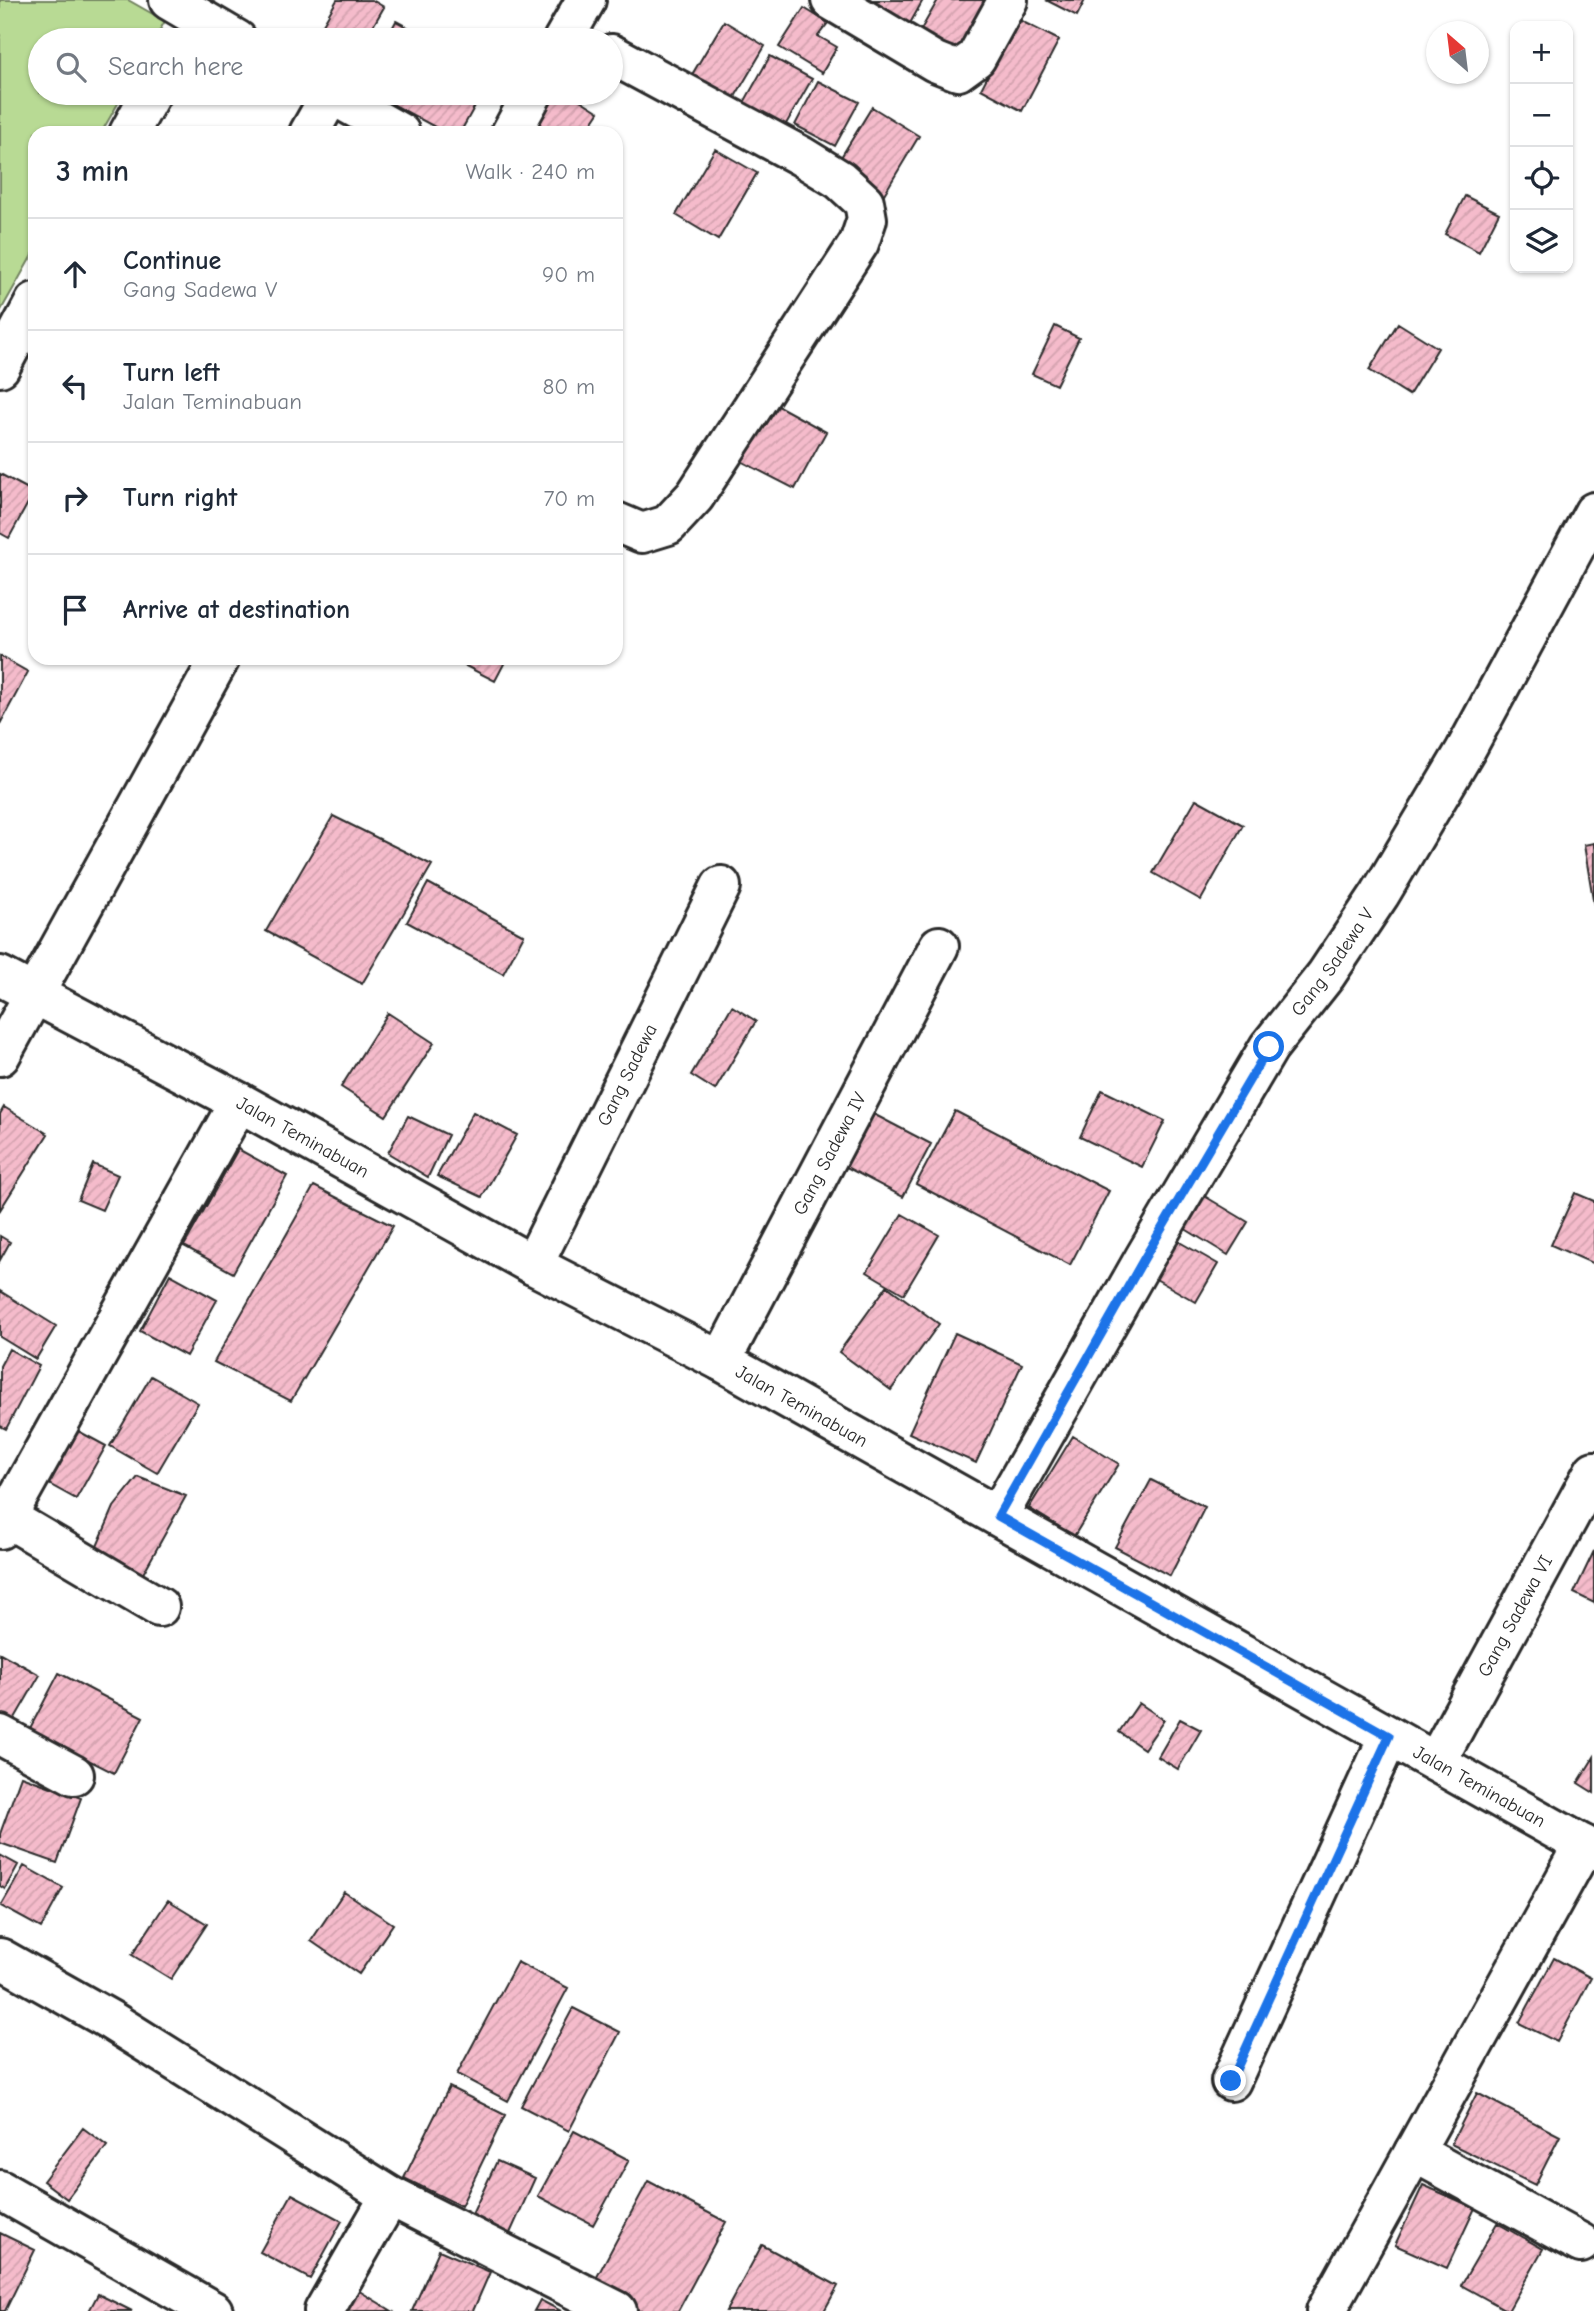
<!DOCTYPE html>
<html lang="en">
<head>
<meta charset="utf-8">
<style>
  :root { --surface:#fff; --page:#f2f2f3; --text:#1f2937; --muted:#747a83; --line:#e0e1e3 }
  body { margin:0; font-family:"Comic Neue",sans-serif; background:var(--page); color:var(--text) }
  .controls { position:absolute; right:21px; top:21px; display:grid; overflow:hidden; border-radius:14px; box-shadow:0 2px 5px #0004 }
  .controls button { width:63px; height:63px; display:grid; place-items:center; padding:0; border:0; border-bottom:2px solid var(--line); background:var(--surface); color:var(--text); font:35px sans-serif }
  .compass { position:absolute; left:1426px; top:21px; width:63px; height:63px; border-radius:50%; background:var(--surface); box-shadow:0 2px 5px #0004; rotate:332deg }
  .stop { position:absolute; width:21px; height:21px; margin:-16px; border:5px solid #1a73e8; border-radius:50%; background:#fff }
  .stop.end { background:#1a73e8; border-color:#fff; box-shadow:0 2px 7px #0008 }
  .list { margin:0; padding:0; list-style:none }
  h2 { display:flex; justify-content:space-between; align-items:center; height:91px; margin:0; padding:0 28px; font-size:30px }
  h2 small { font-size:23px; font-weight:400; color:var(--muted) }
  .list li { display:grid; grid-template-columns:46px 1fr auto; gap:21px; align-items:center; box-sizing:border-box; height:112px; padding:0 28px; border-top:2px solid var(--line) }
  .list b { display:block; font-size:26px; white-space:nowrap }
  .list p { margin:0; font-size:23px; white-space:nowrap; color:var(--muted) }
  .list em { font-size:23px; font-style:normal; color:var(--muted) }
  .icon { flex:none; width:38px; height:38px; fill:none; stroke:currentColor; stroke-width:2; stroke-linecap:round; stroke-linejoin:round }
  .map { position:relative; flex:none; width:1594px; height:2311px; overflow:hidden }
  .search { position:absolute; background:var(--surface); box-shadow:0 2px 5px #0004; left:28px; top:28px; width:595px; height:77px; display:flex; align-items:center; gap:18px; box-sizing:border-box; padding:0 24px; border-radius:38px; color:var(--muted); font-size:26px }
  .panel { position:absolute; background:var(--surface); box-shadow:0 2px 5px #0004; left:28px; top:126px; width:595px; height:539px; border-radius:21px }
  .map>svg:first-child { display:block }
  .grass { fill:#b8da94; stroke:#728260; stroke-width:2 }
  .building { fill:url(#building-hatch); stroke:#2b2b2b; stroke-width:2 }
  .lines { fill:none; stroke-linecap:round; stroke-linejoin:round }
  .street-casing { stroke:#2b2b2b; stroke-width:44 }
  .street { stroke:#fff; stroke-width:38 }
  .route { stroke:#1a73e8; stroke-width:9 }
  .labels { text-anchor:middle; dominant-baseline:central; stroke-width:5; stroke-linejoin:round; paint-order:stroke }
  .street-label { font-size:19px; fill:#2b2b2b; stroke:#fff }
</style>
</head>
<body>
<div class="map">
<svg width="1594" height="2311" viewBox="0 0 1594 2311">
  <defs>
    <pattern id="building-hatch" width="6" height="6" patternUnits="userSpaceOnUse" patternTransform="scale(1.75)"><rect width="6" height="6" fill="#f5bbcb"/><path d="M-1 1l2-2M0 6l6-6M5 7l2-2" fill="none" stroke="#d2a1ae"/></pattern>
  </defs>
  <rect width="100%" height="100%" fill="#fff"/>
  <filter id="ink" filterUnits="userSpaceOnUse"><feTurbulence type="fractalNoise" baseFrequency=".0143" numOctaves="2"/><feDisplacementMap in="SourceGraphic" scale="14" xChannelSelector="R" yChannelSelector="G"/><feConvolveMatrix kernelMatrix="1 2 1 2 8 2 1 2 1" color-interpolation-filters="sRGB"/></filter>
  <g filter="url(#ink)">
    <!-- grass -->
    <path class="grass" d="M0,0h128l37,21 -11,19h-114v53h84l-23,40h-66v117l-35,62z"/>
    <!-- building -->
    <path class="building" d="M337,0h35l12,7 -19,33h-12l-30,-16z
      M866,0h57l-15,27z
      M938,0h53l-31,55 -41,-22z
      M1046,0h39l-8,16z
      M804,8l24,15 -10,13 19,11 -15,26 -43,-26z
      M1017,19l42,21 -37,71 -41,-22z
      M396,21l35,19h-45z
      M724,21l41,25 -39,66 -42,-24z
      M770,56l42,23 -30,52 -41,-23z
      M818,81l41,21 -24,44 -40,-21z
      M372,93h110l-22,40h-14z
      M537,93h32l30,19 -14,21h-55z
      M872,107l47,29 -36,60 -48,-29z
      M715,149l42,24 -39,67 -42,-25z
      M1465,196l34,17 -20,39 -34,-18z
      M1398,323l40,25 -29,47 -40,-25z
      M1055,326l24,12 -23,47 -24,-11z
      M771,402l55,30 -31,57 -56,-29z
      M0,474l34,18 -25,46 -9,-5z
      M0,656l28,16 -28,52z
      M450,658h57l-12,23z
      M1196,799l47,26 -42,75 -48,-27z
      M333,816l99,49 -70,119 -96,-53z
      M1594,843v62l-10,-60z
      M428,883l96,52 -21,39 -96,-52z
      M732,1006l24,15 -41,69 -24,-15z
      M388,1013l46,30 -48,73 -45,-29z
      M1102,1090l63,31 -23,46 -62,-30z
      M4,1107l44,27 -48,76v-96z
      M860,1107l71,37 -28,53 -70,-37z
      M955,1111l154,80 -39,74 -154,-81z
      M473,1112l44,23 -35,62 -45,-21z
      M408,1116l40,19 -20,42 -40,-24z
      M238,1149l49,27 -54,97 -49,-27z
      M93,1164l25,11 -16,35 -24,-10z
      M314,1186l79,40 -102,175 -77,-39z
      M1196,1191l52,31 -20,33 -51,-31z
      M1575,1193l19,8v63l-43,-19z
      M902,1214l37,21 -35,59 -37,-22z
      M0,1236l10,6 -10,18z
      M1169,1236l49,28 -22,38 -49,-28z
      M170,1274l47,26 -31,56 -46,-25z
      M887,1286l52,38 -48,66 -52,-38z
      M0,1291l56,35 -20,33 -36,-22z
      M955,1333l67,31 -46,99 -67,-30z
      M9,1349l30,17 -33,63 -6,-3v-60z
      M151,1376l47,27 -41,70 -47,-27z
      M69,1426l37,20 -30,53 -36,-20z
      M1073,1436l46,28 -45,72 -45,-28z
      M138,1477l48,19 -47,85 -47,-23 22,-51z
      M1151,1480l54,27 -35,69 -55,-29z
      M1594,1551v52l-20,-10z
      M0,1653l40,22 -29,50 -11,-6z
      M59,1673l84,44 -29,56 -85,-43z
      M1139,1703l25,17 -20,29 -25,-17z
      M1180,1719l21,11 -23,39 -20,-12z
      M1594,1757v36l-16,-10z
      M21,1776l60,22 -24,65 -57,-20v-9z
      M0,1855l18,10 -13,24 -5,-3z
      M24,1866l39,22 -22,40 -40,-22z
      M344,1892l49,32 -34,50 -48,-33z
      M168,1900l39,24 -36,55 -39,-24z
      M1554,1958l37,20 -34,64 -38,-19z
      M517,1962l51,26 -60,113 -51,-27z
      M573,2008l47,24 -51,99 -48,-25z
      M449,2087l56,28 -44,91 -57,-28z
      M1477,2093l83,43 -25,49 -84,-41z
      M83,2128l24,18 -40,53 -24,-18z
      M574,2131l55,29 -36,65 -55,-29z
      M497,2161l38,17 -28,62 -39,-17z
      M648,2181l78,41 -48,89h-43l-44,-23z
      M1423,2185l52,23 -28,60 -52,-23z
      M292,2194l50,27 -32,58 -50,-27z
      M1497,2223l46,26 -35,62 -47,-26z
      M0,2233l35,17 -30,61h-5z
      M762,2245l76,41 -14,25h-98z
      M439,2250l51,22 -17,39h-61z
      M356,2289l36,22h-49z
      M98,2294l34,17h-43z
      M540,2300l21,11h-27z"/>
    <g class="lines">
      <!-- street casing -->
      <g class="street-casing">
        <g id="street">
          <path d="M169,0l68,40"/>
          <path d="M831,0l104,62 23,9 18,-13 32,-58"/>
          <path d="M563,40l23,-40"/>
          <path d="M611,54l190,102 39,24 24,22 3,17 -8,24 -164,253 -27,29 -26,8 -26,-11"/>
          <path d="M329,93l71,40"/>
          <path d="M129,133l22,-40"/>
          <path d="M309,133l22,-39"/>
          <path d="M511,133l22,-40"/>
          <path d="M0,367l35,-65"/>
          <path id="s1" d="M0,976l239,126 294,163 188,96 873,490"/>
          <path d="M0,1056l220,-398"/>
          <path id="s2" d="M533,1265l188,-379"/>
          <path id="s3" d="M721,1361l218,-415"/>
          <path id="s4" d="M998,1516l147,-259 124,-210 57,-72 54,-81 85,-143 129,-239"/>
          <path d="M6,1517l153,90"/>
          <path d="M0,1529l239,-427"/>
          <path d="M0,1735l74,40"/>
          <path id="s5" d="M1436,1762l158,-291"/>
          <path d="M0,1958l110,62 280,176 227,115"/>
          <path d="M1231,2081l158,-345"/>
          <path d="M1414,2152l167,91"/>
          <path d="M0,2190l213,121"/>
          <path d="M324,2311l66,-115"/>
          <path d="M1326,2311l258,-466"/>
        </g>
      </g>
      <!-- street -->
      <use href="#street" class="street"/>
    </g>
  </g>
  <g class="lines" filter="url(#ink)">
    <!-- route -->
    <path class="route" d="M1231,2081l158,-345 -391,-220 147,-259 124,-210"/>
  </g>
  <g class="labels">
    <!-- street labels -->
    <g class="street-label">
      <text stroke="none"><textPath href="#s4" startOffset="648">Gang Sadewa V</textPath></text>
      <text stroke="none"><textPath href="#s2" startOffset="212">Gang Sadewa</textPath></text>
      <text stroke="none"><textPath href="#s1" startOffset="343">Jalan Teminabuan</textPath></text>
      <text stroke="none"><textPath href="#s3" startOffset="234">Gang Sadewa IV</textPath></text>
      <text stroke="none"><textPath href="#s1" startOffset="910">Jalan Teminabuan</textPath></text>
      <text stroke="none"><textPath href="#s5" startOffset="166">Gang Sadewa VI</textPath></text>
      <text stroke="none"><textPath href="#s1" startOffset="1687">Jalan Teminabuan</textPath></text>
    </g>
  </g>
</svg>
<div class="controls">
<button>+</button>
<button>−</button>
<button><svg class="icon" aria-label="locate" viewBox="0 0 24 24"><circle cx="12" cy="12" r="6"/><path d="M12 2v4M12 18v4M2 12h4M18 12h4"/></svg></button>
<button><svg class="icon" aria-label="layers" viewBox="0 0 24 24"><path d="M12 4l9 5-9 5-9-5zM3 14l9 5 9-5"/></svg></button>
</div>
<svg class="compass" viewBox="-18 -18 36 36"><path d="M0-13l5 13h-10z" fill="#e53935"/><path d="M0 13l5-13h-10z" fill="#747a83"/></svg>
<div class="stop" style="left:1269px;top:1047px"></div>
<div class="stop end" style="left:1231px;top:2081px"></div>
<div class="search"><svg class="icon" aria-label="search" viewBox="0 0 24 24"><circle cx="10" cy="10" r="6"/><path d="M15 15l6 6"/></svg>Search here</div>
<section class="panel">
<h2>3 min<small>Walk · 240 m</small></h2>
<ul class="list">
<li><svg class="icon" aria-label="ahead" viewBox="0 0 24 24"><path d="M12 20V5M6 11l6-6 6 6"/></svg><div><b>Continue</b><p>Gang Sadewa V</p></div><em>90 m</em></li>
<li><svg class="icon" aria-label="left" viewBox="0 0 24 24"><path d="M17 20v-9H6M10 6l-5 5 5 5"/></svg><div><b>Turn left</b><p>Jalan Teminabuan</p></div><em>80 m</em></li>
<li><svg class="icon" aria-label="right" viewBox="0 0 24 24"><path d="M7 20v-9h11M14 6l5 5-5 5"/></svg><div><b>Turn right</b></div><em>70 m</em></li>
<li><svg class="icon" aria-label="arrive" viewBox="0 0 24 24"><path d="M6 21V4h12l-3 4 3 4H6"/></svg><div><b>Arrive at destination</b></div></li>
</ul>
</section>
</div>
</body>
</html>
